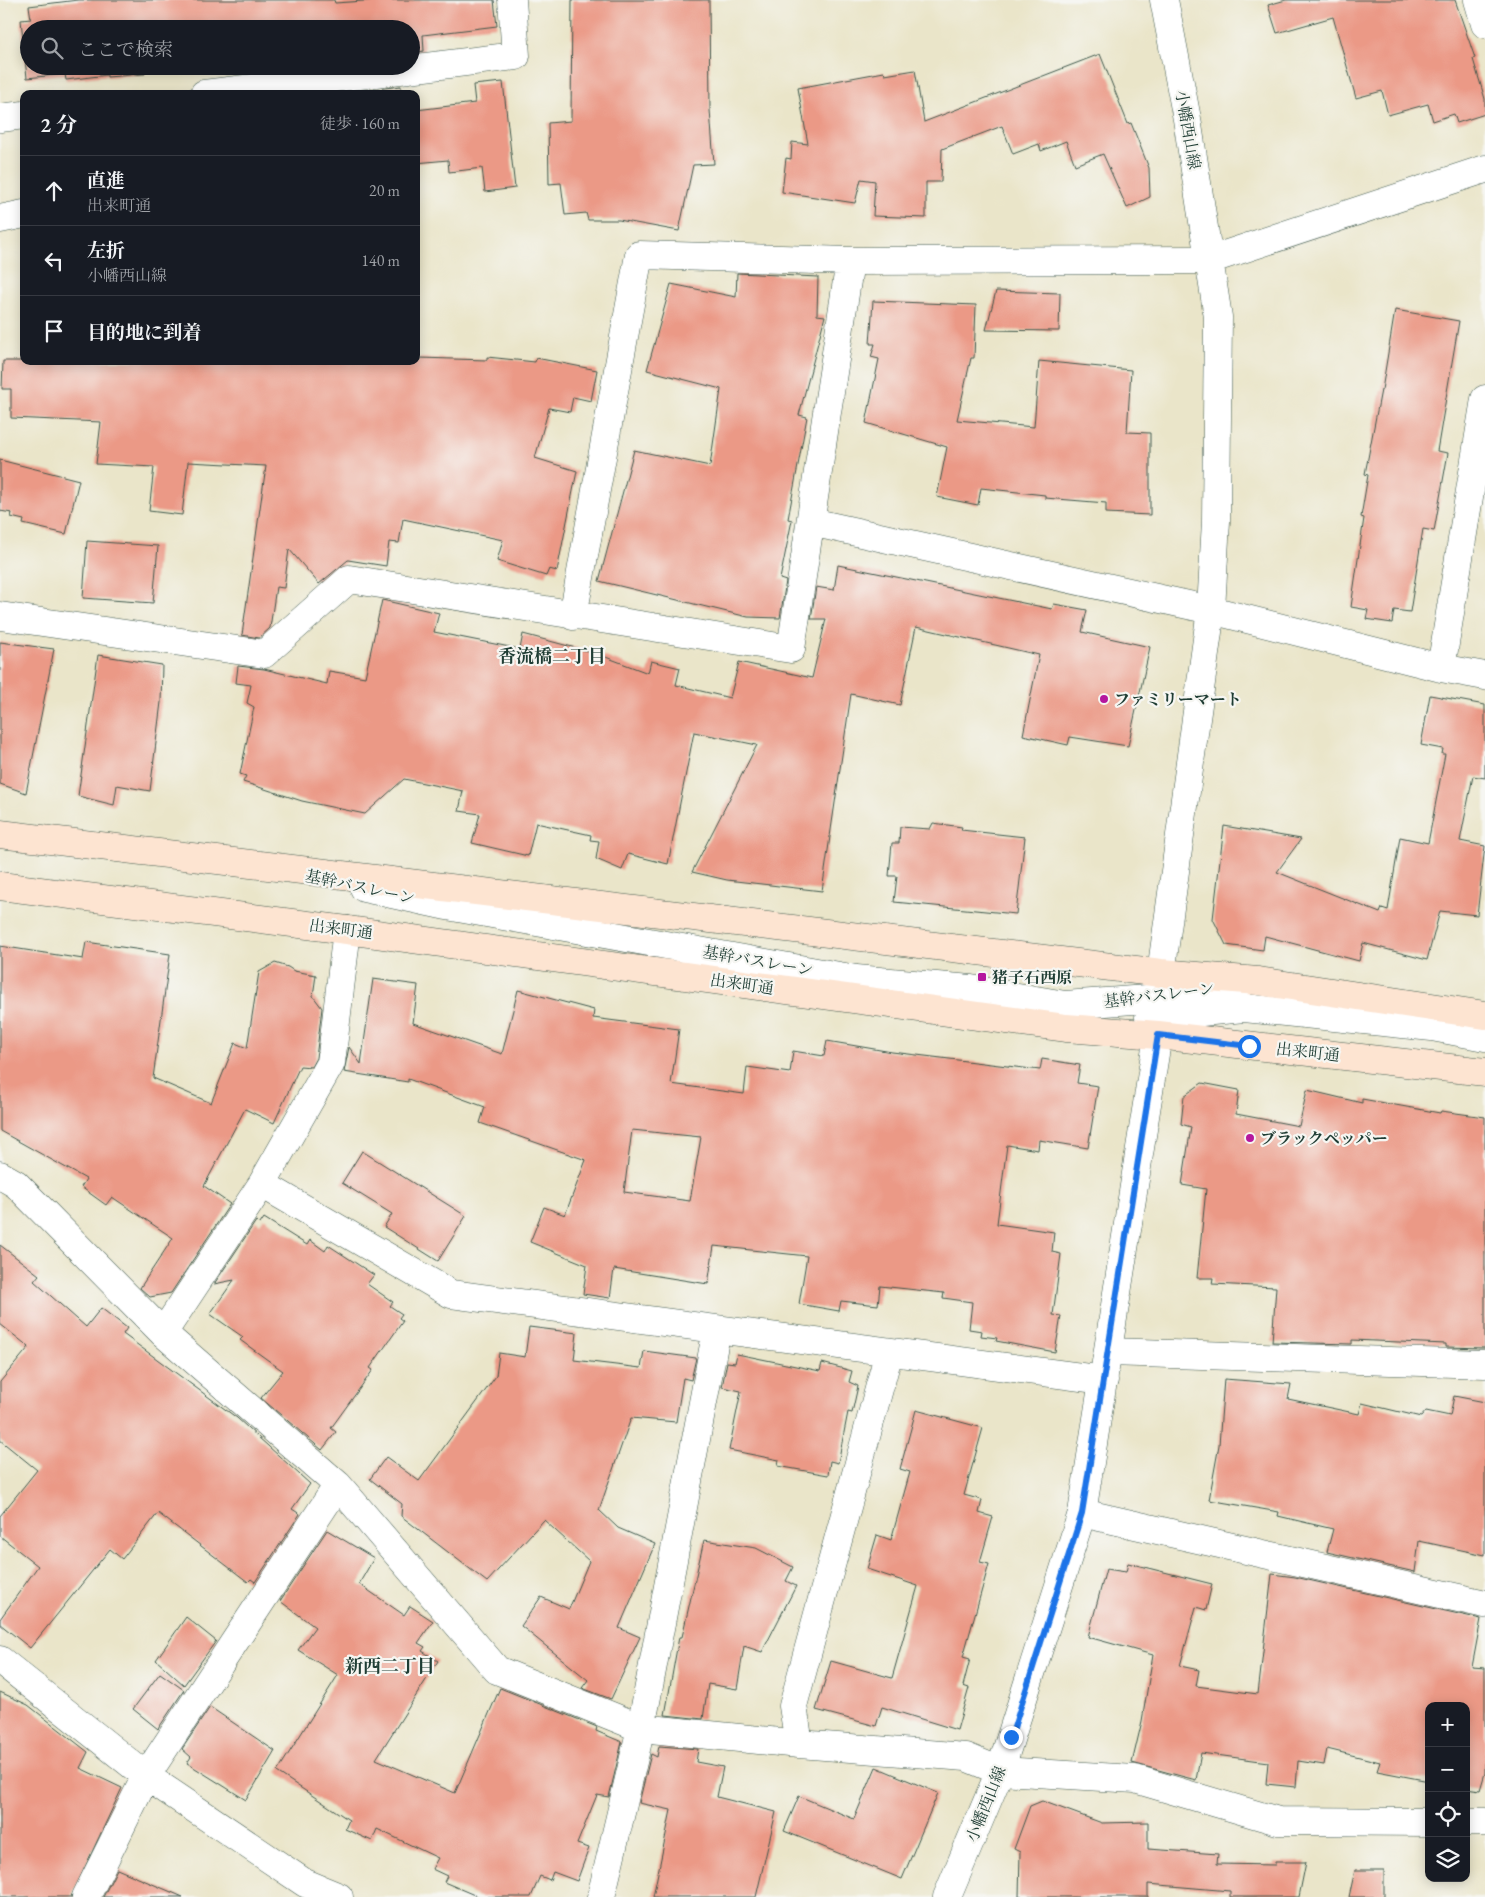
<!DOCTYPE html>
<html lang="ja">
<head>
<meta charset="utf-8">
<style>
  :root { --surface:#171b24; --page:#242831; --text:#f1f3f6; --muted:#9ea1a6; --line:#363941 }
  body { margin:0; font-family:"EB Garamond","Noto Serif JP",serif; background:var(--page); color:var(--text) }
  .controls { position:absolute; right:15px; bottom:15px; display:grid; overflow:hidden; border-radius:10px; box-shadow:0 2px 12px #0003 }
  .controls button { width:45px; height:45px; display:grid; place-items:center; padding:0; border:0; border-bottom:1px solid var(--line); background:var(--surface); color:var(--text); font:25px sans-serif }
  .stop { position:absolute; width:15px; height:15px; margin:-11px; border:4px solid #1a73e8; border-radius:50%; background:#fff }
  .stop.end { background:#1a73e8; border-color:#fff; box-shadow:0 1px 5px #0008 }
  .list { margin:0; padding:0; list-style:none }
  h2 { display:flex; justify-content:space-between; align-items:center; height:65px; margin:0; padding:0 20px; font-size:21px }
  h2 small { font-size:16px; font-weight:400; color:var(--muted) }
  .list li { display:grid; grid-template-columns:32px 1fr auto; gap:15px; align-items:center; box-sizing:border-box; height:70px; padding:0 20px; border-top:1px solid var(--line) }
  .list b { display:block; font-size:19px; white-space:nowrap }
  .list p { margin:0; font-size:16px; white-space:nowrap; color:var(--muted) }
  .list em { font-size:16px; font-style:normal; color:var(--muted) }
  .icon { flex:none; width:28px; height:28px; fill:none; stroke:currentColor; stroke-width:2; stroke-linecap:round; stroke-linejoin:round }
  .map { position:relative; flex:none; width:1485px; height:1897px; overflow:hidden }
  .search { position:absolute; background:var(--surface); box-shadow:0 2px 12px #0003; left:20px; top:20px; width:400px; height:55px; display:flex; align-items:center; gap:12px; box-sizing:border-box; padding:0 18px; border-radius:28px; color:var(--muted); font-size:19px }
  .panel { position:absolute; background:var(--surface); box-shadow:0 2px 12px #0003; left:20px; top:90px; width:400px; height:275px; border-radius:10px }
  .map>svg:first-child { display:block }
  .building { fill:#eb9986; fill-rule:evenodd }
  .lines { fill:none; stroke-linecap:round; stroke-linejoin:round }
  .minor-casing { stroke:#3d564a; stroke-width:29 }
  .tertiary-casing { stroke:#3d564a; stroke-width:29 }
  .secondary-casing { stroke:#3d564a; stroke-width:29 }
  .minor { stroke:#fff; stroke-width:28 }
  .tertiary { stroke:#fff; stroke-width:28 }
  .secondary { stroke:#fde4d1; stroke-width:28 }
  .route { stroke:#1a73e8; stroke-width:6 }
  .poi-dot { fill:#b5179e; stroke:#f6f6f2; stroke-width:2 }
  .labels { text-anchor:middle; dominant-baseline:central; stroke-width:4.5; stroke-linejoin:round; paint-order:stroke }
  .street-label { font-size:16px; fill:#1f3d34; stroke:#f6f6f2 }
  .poi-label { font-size:16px; font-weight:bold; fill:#1f3d34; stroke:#f6f6f2; text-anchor:start }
  .neighbourhood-label { font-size:18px; font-weight:bold; fill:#1f3d34; stroke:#f6f6f2 }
</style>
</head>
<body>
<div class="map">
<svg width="1485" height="1897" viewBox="0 0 1485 1897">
  <rect width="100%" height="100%" fill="#f6f6f2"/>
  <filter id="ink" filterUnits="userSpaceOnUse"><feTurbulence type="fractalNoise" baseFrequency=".02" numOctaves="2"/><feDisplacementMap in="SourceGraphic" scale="10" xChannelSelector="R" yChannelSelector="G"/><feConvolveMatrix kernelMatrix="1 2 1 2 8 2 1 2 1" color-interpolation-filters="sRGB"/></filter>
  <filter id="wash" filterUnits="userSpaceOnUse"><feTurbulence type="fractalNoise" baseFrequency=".0096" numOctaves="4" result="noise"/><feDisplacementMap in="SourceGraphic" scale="20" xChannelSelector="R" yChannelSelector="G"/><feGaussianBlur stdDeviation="1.12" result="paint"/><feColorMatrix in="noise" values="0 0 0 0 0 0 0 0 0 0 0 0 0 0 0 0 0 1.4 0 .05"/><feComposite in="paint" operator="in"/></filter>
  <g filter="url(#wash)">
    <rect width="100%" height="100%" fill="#eae5c9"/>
    <g id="blocks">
      <!-- building -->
      <path class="building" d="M78,0h256l1,3 44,-3h115l3,26 -74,9 1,16 -13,2v-24h-382v37h161l-45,5v3l-38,3v-2l-41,5 -1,-6 -38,4 -6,-58 10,-1 -2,-13z
        M572,0h137l1,110 4,54 -21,1 -14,66 -60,-11h-31l-2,-7 -21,2 -4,-32 -12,1 -1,-61 23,-2z
        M1286,0h169l20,58 -2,1 12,40v15l-28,9 -3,-9 -21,7 -5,-17 -40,11 -6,-24 -26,7 -23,-81 -56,16 -9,-28z
        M1100,54l28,70 3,-1 18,45 1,29 -23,11 -24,-54 -28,11 -9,-24 -25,10 -2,-7 -26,10 -11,-28 -60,23 -1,33h-15v36l-53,-2 2,-35 -14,-2 -6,24 -73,-11 4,-34 5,1 1,-17 16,2 -10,-56 86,-16 1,3 30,-5 9,52z
        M503,82l12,106 -30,4 -3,-24 -33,4 -1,-12 -32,3v-53l59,-7 -2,-18z
        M401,86v8h-32v-4z
        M737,273l81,4 -1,38 8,1 -26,99 8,2 -19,102 4,1 -12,59 6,2 -6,37 -32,-1 -149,-36 35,-131 76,16 11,-77 -74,-19 24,-86 65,13z
        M996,291l64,2 -1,38 -73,-1z
        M873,301l103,4 -2,53h-3l-14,62 77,7 5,-66 92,9 -4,62 23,1v82l-44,-2v-10l-61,-5v-3l-64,-7 -3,17 -41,-8 10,-50 -81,-24 13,-64 -8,-2 4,-13h-5z
        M1395,310l64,11 -22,130 11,2 -14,78 -11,-2 -13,83 -16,-2 -2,13 -26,-4 2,-9 -17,-3 13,-89 -3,-1 7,-42 -3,-1 16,-84h1z
        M487,357l48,5 1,-4 61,12 -6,31 -18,-4 -3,15 -21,-4 -14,50 42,13 -20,100 -8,-2 -3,7 -49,-15 6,-21 -100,-21 -4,24 -10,-1 -3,24 -38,-6 -29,24 -30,-35 -5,39 -8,-1 -6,41 -11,10 -17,-3 24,-169 -78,-4 -6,53 -33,-4 5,-44 -58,-3 5,-42 -90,-4v-29h-9l1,-28h416v-3l68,2z
        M0,460l79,20 -13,54 -43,-10 1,-4 -13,-3 1,-4 -12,-2z
        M87,541l71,5 -5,57 -70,-5z
        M838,565l214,44 2,-5 33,6 -5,22 68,15 -22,99 -58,-9 -2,8 -45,-10 16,-80 -123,-28 -16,78 -49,-11 -29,197 -95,-11 -35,-8 65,-127 -63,-13 -26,132 -40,-10 -6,16 -26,-11 3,-18 -9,-1 1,-5 -55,-12 -8,33 -56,-13 8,-29 -21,-3 4,-20 -59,-12 -39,35 -63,-13 -59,-19 3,-6 -6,-2 14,-67 -7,-4 4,-18 -15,-2 2,-17 26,3 63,15 2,-13 36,6 17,-77 57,13 -5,19 86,17 3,-15 72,19 53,20 3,-12 29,7 -4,17 54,13 9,-36 73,16 14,-59h-15l5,-32 18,3z
        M0,642l54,7 -28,144 -26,-9z
        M98,655l64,10 -1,37 -11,89 -33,-6 -3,20 -36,-9z
        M1430,695l55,10v73l-12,-2 -13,65 25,5 -8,69 -37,-4 -13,49 -64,-17 -4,18 -94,-25 -2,14 -37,-5 -13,-26 11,-93 77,13 -24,33 103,41 2,-5 6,2 12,-73 28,6 17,-89h-3l1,-5 -22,-4z
        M933,823l29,4 -1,3 64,7 -9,77 -122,-12 3,-26h-8l3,-33h7l1,-16 30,2z
        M86,942l84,12 -17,124 58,25 24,-60 12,5 12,-76 16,-9 13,4 6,4 22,4 -3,21 9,12 -6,50 -5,9 -11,-1 -26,57 -29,-14 -41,77 26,18 -59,89 -21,4 -10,-9 33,-50 -61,-41 -6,8 -25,-18 5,-8 -86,-48v-185l83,13z
        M373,979l45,6 -5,38 89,31 16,-64 76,20 -1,8 86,11 -8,55 73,10 3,-27 43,6 3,-22 31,5 3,-15 65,11 148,18 2,-11 38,6 -3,18 21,3 -10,62 -49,-8 -1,10 -31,-5 -10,79 57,8 -2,20 9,2 -8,61 8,1 -6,36 -59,-11 1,-3 -16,-2 1,-5 -13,-2 3,-27 -29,-4 1,-5 -64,-7 -2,19 -37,-4 -2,10 -40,-7 8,-48 -93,-10 -6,38 -94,-15 -4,29 -27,-4 4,-29 -57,-23 14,-35 21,8 21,-55 -106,-37 5,-16 -77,-28v3l-64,-10 5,-25 12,17zM632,1130l69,7 -11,64 -66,-9z
        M1202,1083l37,7 -3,24 63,12 8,-36 55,13v-4l78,14 1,-2 44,6v231l-39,-1v-3l-94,-4v4l-80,-2 4,-55 -64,-3 1,-6h-16l9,-89 -24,-4 9,-58 -10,-3 3,-28z
        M362,1151l104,65 -28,45 -54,-34 8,-13 -50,-31z
        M264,1218l43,27 3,-5 15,11 3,-6 46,30 -7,9 26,18 -3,4 12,8 -3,4 4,3 -33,47 3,2 -42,58 5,4 -14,18 -61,-52 22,-27 -43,-31 3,-3 -33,-23 24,-34 -20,4 42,-63 4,3z
        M0,1245l39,30 -5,6 52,46 15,-19 26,20 -4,6 114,84 73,66 -18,25 8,5 -45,68 -4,-3 -3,3 -90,-69 -36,46 -12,-10 -80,99 -30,-24v-5l38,-53 -38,-30v-20l37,-46 -37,-30v-58l29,-35 -29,-23z
        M529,1327l48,6 -3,27 67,8 3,-17 52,7 -5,22 -8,-2 -7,44 -45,-4 -32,92 19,18 37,16 -36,84 21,9 -29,62 -29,-11 6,-8 -67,-54 20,-29 28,12 20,-48 -45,-41 -57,62 -86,-66 1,-12 -32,-25 16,-22 33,24 77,-105 3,-23 26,4z
        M737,1354l83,17 2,-8 30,8 -3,11 9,4 -6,27 -4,-1 -10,51 -8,-2 -2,14 -50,-9 1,-6 -50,-10 12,-59 -19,-4 5,-25 8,1z
        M1224,1379l67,5 -3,15 71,15 3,-11 59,14 5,-6 24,5 4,-20 31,6v153l-66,-14 -4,31 -88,-20 6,-23 -55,-13 1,-4 -70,-12 10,-55z
        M916,1410l67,18 -19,67 18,5 -3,13 14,4 -13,45 9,2 -26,93 7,2 -7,27 6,2 -12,42 -75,-23 -6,19 -60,-16 15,-49 61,17 26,-92 -51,-17 10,-34 14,5 19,-68 -10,-3z
        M327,1530l47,28 -15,26 45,31 6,-9 23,15 -15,22 7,4 -3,4 16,10 -62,98 79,34 45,-105 97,39 -1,4 26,11 -13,55 -12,-2 -20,49 12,4 -12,33 -24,-9 -3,8 -10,-4 -9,21h-52l-35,-15 3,-6 -15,-7 6,-11 -61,-29 -5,12 -27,-12 4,-9 -72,-48 61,-97 -40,-25 17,-23 -35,-26z
        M704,1540l52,8 37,19 -7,14 10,5 -34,66 -18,-6 -7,43 -29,-5 -5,35 -38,-4 14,-78h3z
        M1128,1563l84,21 -6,26 -10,-3 -16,59 19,4 -3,16 62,8 14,-120 23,3 186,42 -9,48 13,1v105l-5,17 -14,-2v-82h-37v75l-52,-10 3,-9 -53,-13 -3,16 -26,-4 -2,26 -30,-3 2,-22 -67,-9 -5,27 -64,-17 10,-42 11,-66 -65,-18 18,-68 20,3z
        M186,1617l30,24 -32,44 -28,-25z
        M160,1673l24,17 -26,39 -25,-20z
        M0,1692l28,13 60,47 -8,16 42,20 -51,109h-71z
        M210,1707l65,44 -29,49 -59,-37 4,-6 -9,-8z
        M659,1746l39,3 -2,13 27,5 -6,30 59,15 -20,85h-103l18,-87 -32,-7 12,-49 6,3z
        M876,1767l62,26 -36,86 -118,-48 15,-35 55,23z
        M1042,1801l60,22 46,-1v27l70,5 -1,10 58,1v-3h31l-7,35h-69v-6l-82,-7v13h-129l1,-45 -6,-3 16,-43z
        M117,1869l66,28h-80z
        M1355,1870h29v27h-35z"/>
    </g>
  </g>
  <g filter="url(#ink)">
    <use href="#blocks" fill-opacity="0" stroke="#3d564a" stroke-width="1"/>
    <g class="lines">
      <!-- minor casing -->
      <g class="minor-casing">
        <path id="minor" d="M1478,0l7,24
          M204,94l312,-38 -4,-56
          M0,118l24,-3
          M0,219l24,-5
          M811,522l400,88 230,58 44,8
          M0,616l264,38 85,-75 442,70 59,-388
          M573,616l66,-361 211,6 359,-1
          M1441,668l44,-269
          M364,888l83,18 409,73 115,10 94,16 95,-7 82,-14
          M1149,1017l95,-9 188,19 53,10
          M0,1175l16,9 147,149 175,152 159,185 144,58 158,16 167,13 34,14 135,8 143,42 151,1
          M262,1184l189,110 653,86
          M163,1333l99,-149 69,-121 16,-133
          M1109,1352l376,12
          M1082,1513l403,91
          M0,1660l146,116 159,107 34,14
          M799,1744l-6,-38 96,-354
          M1466,1822h19
          M86,1897l60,-121 192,-291
          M601,1897l40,-169 76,-399"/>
      </g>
      <!-- tertiary casing -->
      <g class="tertiary-casing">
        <path id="tertiary" d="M1209,260l276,-91
          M947,1897l53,-126 82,-258 76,-478 3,-62 50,-363 5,-89 2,-204 -31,-198 -23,-119"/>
      </g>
      <!-- secondary casing -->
      <g class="secondary-casing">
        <path id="secondary" d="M0,834l1161,139 97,8 227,34
          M0,886l347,44 719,98 92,7 327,37"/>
      </g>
      <!-- minor -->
      <use href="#minor" class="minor"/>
      <!-- tertiary -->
      <use href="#tertiary" class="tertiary"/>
      <!-- secondary -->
      <use href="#secondary" class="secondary"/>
    </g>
  </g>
  <g class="lines" filter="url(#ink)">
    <!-- route -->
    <path class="route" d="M1011,1737l71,-224 76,-478 91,11"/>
  </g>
  <!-- markers -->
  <g class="poi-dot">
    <circle cx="1104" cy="699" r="5"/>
    <rect x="977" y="972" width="10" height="10" rx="2.5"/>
    <circle cx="1250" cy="1138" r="5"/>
  </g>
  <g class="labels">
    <!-- street labels -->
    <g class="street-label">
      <text transform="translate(1188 130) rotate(80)">小幡西山線</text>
      <text transform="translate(360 887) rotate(12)">基幹バスレーン</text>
      <text transform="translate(341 929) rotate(7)">出来町通</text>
      <text transform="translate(758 961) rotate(10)">基幹バスレーン</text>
      <text transform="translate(742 984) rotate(8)">出来町通</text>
      <text transform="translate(1159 995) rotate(-7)">基幹バスレーン</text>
      <text transform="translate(1308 1052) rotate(6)">出来町通</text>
      <text transform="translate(986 1804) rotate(-68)">小幡西山線</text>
    </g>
    <!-- poi labels -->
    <g class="poi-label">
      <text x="1114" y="699">ファミリーマート</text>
      <text x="992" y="977">猪子石西原</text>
      <text x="1260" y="1138">ブラックペッパー</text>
    </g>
    <!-- neighbourhood labels -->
    <g class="neighbourhood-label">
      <text x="552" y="655">香流橋二丁目</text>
      <text x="390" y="1665">新西二丁目</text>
    </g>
  </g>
</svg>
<div class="controls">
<button>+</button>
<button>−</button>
<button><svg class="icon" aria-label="locate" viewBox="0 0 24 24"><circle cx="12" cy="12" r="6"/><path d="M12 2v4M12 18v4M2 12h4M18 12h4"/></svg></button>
<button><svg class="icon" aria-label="layers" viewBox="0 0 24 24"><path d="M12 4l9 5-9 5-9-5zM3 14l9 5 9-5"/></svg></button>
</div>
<div class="stop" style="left:1249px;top:1046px"></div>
<div class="stop end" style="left:1011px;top:1737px"></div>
<div class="search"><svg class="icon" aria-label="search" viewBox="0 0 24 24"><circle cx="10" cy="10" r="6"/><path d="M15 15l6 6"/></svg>ここで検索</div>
<section class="panel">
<h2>2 分<small>徒歩 · 160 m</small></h2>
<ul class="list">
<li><svg class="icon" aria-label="ahead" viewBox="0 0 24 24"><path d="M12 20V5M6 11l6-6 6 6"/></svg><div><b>直進</b><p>出来町通</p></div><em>20 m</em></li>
<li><svg class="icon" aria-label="left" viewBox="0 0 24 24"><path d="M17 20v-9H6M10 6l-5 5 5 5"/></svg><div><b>左折</b><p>小幡西山線</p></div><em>140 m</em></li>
<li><svg class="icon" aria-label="arrive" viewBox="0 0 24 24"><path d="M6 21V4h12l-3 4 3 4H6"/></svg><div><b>目的地に到着</b></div></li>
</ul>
</section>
</div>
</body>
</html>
